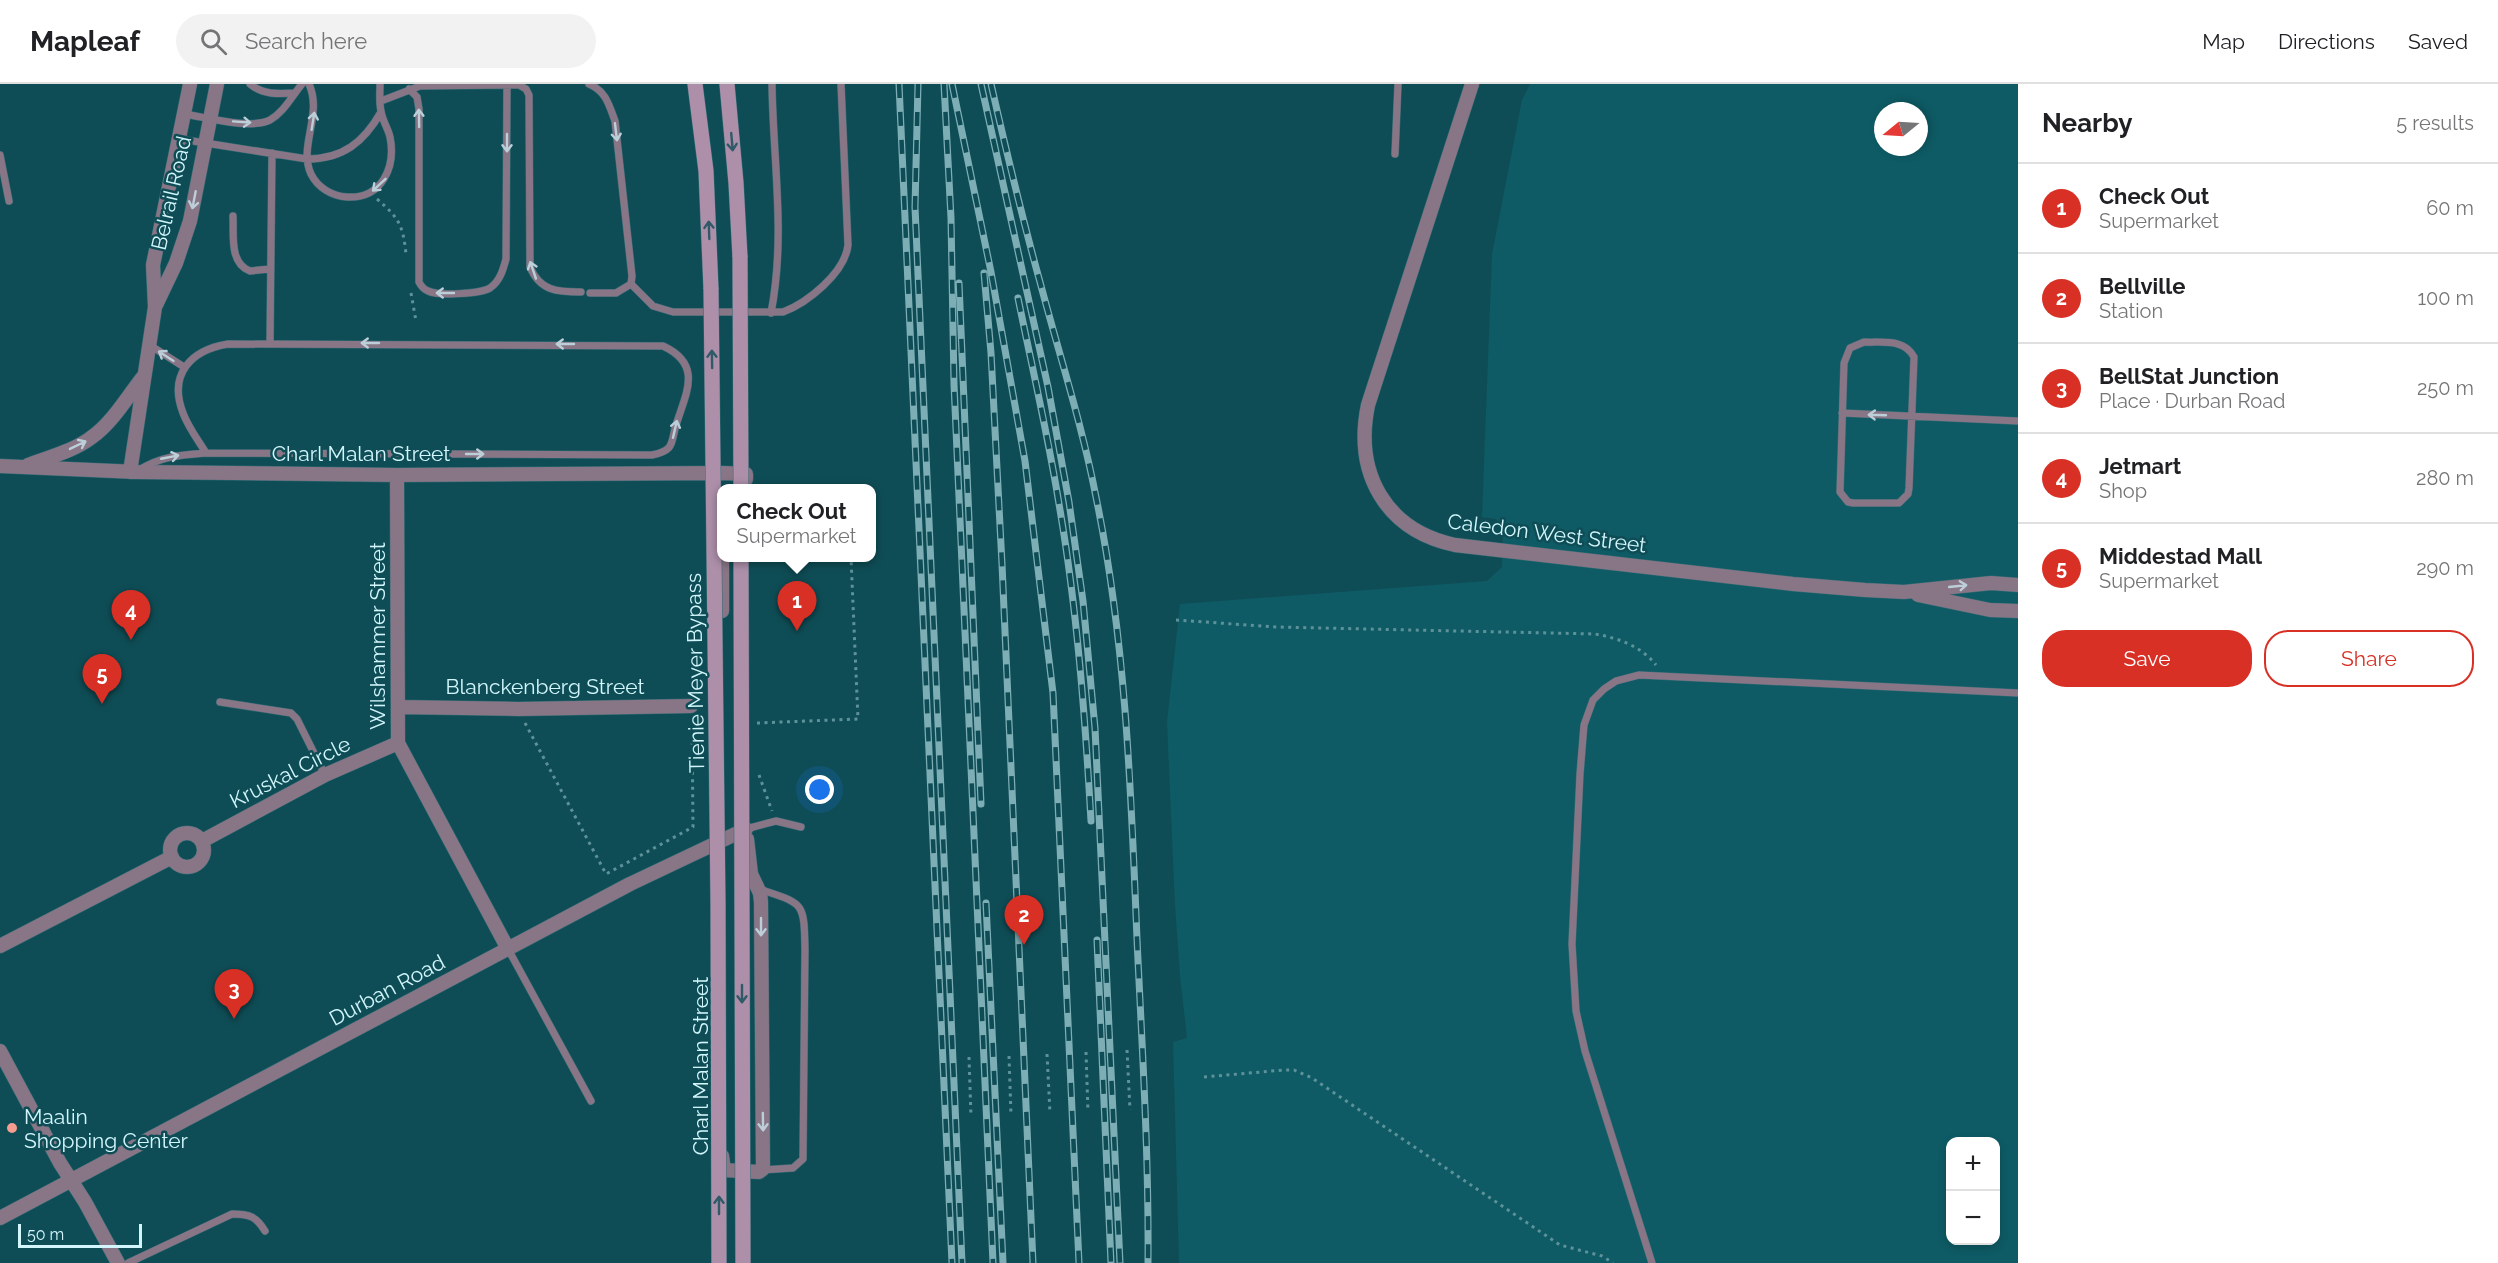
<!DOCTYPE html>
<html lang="en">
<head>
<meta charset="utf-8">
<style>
  :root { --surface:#fff; --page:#f2f2f2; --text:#202124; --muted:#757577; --line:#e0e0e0; --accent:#d93025 }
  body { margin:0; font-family:Raleway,sans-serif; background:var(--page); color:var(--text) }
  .controls { position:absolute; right:18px; bottom:18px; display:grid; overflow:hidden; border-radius:12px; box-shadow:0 3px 9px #0003 }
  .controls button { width:54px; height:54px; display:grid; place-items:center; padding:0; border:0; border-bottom:2px solid var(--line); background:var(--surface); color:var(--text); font:30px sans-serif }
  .compass { position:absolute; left:1874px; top:18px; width:54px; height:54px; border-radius:50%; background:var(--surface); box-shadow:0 3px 9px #0003; rotate:252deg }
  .scale { position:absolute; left:18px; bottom:15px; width:124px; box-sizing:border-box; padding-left:6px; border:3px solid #d2f6fc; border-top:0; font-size:16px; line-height:21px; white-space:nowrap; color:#d2f6fc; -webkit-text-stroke:4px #0f4d56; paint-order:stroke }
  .you { position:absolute; left:820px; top:706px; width:21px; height:21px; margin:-15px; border:4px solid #fff; border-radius:50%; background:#1a73e8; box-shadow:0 0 0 9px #1a73e833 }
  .badge { display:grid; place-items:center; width:39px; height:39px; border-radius:50%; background:var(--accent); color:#fff; font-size:20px; font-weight:700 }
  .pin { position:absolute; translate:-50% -50px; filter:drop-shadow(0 2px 3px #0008) }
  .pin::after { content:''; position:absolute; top:32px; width:21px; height:18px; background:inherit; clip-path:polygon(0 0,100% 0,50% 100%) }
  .popup { position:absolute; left:717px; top:400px; width:159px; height:78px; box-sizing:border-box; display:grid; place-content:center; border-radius:12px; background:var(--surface); filter:drop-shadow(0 2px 4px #0005); font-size:20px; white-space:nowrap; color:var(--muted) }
  .popup b { font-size:22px; color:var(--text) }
  .popup::after { content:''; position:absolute; left:50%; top:100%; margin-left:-12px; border:12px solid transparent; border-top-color:var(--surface) }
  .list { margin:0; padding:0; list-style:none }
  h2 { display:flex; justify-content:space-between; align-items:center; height:78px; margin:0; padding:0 24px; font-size:26px }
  h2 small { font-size:20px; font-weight:400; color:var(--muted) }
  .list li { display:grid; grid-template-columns:39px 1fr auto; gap:18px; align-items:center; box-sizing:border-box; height:90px; padding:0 24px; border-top:2px solid var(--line) }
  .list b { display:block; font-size:22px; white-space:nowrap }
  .list p { margin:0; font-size:20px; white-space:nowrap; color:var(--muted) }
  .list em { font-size:20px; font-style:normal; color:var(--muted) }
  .actions { display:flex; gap:12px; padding:18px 24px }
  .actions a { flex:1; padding:14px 0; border:2px solid var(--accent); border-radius:24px; text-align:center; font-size:21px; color:var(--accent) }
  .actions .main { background:var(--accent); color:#fff }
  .icon { flex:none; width:33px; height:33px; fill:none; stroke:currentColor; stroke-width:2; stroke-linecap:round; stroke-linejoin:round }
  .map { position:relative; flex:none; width:2018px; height:1179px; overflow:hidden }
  header { display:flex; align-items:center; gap:36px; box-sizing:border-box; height:84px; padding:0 30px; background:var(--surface); border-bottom:2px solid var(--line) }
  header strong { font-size:28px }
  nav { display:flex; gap:33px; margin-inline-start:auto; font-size:21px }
  .search { width:420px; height:54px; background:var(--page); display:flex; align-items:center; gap:15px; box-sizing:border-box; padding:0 21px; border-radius:33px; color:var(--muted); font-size:22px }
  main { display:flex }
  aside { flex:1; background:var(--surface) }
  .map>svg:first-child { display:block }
  .built { fill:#0e5b65; fill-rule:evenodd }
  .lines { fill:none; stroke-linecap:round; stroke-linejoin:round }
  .lane-casing { stroke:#326b74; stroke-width:8 }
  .street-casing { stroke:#326b74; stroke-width:15 }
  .secondary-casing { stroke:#326b74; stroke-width:16 }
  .path { stroke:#5e929a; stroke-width:3; stroke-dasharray:3 4.5; stroke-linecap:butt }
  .lane { stroke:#887586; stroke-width:7 }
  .street { stroke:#887586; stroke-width:14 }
  .secondary { stroke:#ad8faa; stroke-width:15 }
  .rail-casing { stroke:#7eaeb5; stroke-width:7 }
  .rail { stroke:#0f4d56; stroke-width:4.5; stroke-dasharray:14; stroke-linecap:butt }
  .secondary-bridge-casing { stroke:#326b74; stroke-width:16; stroke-linecap:butt }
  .secondary-bridge { stroke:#ad8faa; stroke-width:15 }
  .oneway { stroke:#bccfd9 }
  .oneway2 { stroke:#2f5a67 }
  .poi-dot { fill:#f59d8f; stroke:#0f4d56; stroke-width:2 }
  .labels { text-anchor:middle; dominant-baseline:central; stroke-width:5; stroke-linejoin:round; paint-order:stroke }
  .street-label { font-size:21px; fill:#d2f6fc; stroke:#0f4d56 }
  .poi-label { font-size:21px; fill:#d2f6fc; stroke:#0f4d56; text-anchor:start }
</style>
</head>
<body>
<header>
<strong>Mapleaf</strong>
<div class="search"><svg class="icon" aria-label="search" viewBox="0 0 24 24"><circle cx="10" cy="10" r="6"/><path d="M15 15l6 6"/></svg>Search here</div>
<nav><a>Map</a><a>Directions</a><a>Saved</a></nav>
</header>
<main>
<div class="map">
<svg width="2018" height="1179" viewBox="0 0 2018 1179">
  <rect width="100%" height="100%" fill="#0f4d56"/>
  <!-- built -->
  <path class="built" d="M1530,0h488v1179h-839l-6,-221 14,-4 -7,-62 -5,-71 -8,-183 13,-118 307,-23 15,-14 1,-31 -7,-17 -14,-2 10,-263 30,-154zM1883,27h36v36h-36zM1950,1058h46v98h-46z"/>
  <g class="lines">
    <!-- lane casing -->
    <g class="lane-casing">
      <path id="lane" d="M250,0c13,11 28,10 45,9
        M309,0c14,31 -11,62 2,90 7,14 21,22 36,23 35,2 49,-30 43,-60 -2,-9 -8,-17 -9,-26 -2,-8 -1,-18 -1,-27
        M589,0c17,7 20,21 26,37l17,155 -1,8 -15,9h-26
        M409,5l8,8 2,12v173c2,4 4,7 9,9 11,5 52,3 62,-3 10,-7 13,-18 16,-29l1,-174
        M381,17l39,-15 99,-1 7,4 3,6 1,172c10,24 27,25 51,25
        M184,30c22,3 66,16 86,6 14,-8 22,-24 32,-36
        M180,55l127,20c36,0 57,-17 74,-47
        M1395,70l3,-70
        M0,71l9,46
        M233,132c1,19 -4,47 17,55l20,-2
        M631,200l22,22 20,6h110c24,-9 62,-39 65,-67l-7,-161
        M771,229c15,-77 2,-152 1,-229
        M1864,258c18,1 40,-4 50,15l-5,131 -1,6 -9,9h-46l-5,-1 -8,-10 4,-129 6,-15z
        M270,259l2,-190
        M148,260l36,23
        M1842,329l176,8
        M139,386c22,-14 42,-15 67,-17l446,2c25,-5 18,-14 25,-33 10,-31 25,-58 -14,-76l-435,-2c-37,6 -60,30 -45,69 5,14 15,27 23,40
        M220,618l71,11 6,6 28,56
        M746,745l30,-8 25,6
        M759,805c45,15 45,12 46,60l-2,210 -10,9 -31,2
        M508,865l83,152
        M128,1179l104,-49c17,0 24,2 33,17
        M1652,1179l-67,-212 -9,-40 -4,-67 8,-170 4,-49 9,-25 11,-11 12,-8 23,-6 379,18"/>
    </g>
    <!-- street casing -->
    <g class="street-casing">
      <path id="street" d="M1472,0l-104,321c-14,68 17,125 87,140l338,39 72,6 39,2 87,-9 27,2
        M156,221l20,-42 14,-42 27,-137
        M28,381c21,-8 46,-14 64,-28 21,-15 35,-40 51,-60
        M0,382l137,6 260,3 326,-2 23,1v5
        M130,388l25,-165 -2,-42 37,-181
        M397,391l1,268 110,206
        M1918,511l72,15 28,1
        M722,527v-53
        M398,623l120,2 173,-3
        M170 766a17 17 0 1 1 34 0a17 17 0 1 1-34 0Z
        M202,757l123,-66 73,-32
        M0,862l172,-89
        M0,967l60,112 25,39 33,61
        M722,1072l2,14 35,2 4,-3 -2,-267 -1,-9 -9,-19 -4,-35
        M0,1134l630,-334 116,-55"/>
    </g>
    <!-- secondary casing -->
    <g class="secondary-casing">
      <path id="secondary" d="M695,0l11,87 5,118
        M727,0l9,99 4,74"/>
    </g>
    <!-- path -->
    <path class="path" d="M377,115c22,19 26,26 29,55
      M411,209l5,28
      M1176,536l100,7 319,7c23,4 46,12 61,31
      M525,639l81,151 87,-47 -1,-107
      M757,639l101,-4 -7,-161
      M759,691l13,36
      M1127,966l3,60
      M1086,968l2,60
      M1047,970l3,59
      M1009,972l2,59
      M969,973l2,60
      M1204,993l80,-7h10l18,8 248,167 42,11 11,7"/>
    <!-- lane -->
    <use href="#lane" class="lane"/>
    <!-- street -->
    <use href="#street" class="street"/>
    <!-- secondary -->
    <use href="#secondary" class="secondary"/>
    <!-- rail casing -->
    <g class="rail-casing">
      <path id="rail" d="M899,0l53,1179
        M918,0l-3,123 47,1056
        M944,0l7,134 3,166 39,879
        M952,0l39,188 34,189 28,232 26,570
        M981,0l67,303 21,115 14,99 12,127 25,535
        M991,0c15,66 31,133 49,198 19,72 42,142 56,215 30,145 35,294 41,442 5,108 12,216 11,324
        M984,189l7,80 11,211 31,699
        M959,199l22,521
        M1018,214c14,69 30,137 41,206 18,104 26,211 32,317
        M986,819l17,360
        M1097,856l14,323"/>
    </g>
    <!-- rail -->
    <use href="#rail" class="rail"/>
    <!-- secondary-bridge casing -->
    <g class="secondary-bridge-casing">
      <path id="secondary-bridge" d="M740,173l1,231
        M711,205l7,614 1,360
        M741,474l2,705"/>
    </g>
    <!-- secondary-bridge -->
    <use href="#secondary-bridge" class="secondary-bridge"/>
  </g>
  <!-- one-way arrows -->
  <defs><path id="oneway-shaft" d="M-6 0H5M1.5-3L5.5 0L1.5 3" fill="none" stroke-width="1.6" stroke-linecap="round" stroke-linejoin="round" transform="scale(1.5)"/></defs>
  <g class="oneway">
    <use href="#oneway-shaft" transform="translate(419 34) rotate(-91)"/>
    <use href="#oneway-shaft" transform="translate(313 37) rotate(-81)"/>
    <use href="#oneway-shaft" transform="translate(242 38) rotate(4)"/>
    <use href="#oneway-shaft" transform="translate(616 48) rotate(83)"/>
    <use href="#oneway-shaft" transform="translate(507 59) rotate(90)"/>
    <use href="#oneway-shaft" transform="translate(379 101) rotate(137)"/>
    <use href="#oneway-shaft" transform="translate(194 116) rotate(101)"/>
    <use href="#oneway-shaft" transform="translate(533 186) rotate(-109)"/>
    <use href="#oneway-shaft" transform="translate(445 209) rotate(180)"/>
    <use href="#oneway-shaft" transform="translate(370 259) rotate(180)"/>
    <use href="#oneway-shaft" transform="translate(565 260) rotate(-180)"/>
    <use href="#oneway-shaft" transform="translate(166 272) rotate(-147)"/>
    <use href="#oneway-shaft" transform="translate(1877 331) rotate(-178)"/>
    <use href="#oneway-shaft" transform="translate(675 345) rotate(-77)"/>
    <use href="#oneway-shaft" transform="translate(78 361) rotate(-26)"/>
    <use href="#oneway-shaft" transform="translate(475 370)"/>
    <use href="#oneway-shaft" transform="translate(170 373) rotate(-11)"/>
    <use href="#oneway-shaft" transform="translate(1958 502) rotate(-6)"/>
    <use href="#oneway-shaft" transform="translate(761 843) rotate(90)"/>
    <use href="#oneway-shaft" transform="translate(763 1038) rotate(89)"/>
  </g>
  <g class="oneway2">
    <use href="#oneway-shaft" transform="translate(732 58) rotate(85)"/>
    <use href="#oneway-shaft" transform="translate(709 146) rotate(-92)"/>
    <use href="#oneway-shaft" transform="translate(712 275) rotate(-91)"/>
    <use href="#oneway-shaft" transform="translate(742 910) rotate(90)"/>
    <use href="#oneway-shaft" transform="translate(719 1121) rotate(-90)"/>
  </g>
  <!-- markers -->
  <circle class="poi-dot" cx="12" cy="1044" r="6"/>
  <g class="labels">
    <!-- street labels -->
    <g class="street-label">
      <text transform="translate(171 109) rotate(-77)">Belrail Road</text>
      <text x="361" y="369">Charl Malan Street</text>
      <text transform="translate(1547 449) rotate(7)">Caledon West Street</text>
      <text transform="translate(377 552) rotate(-90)">Wilshammer Street</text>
      <text transform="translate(695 589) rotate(-91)">Tienie Meyer Bypass</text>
      <text x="545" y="602">Blanckenberg Street</text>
      <text transform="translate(290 688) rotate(-27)">Kruskal Circle</text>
      <text transform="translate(387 906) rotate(-28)">Durban Road</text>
      <text transform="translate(700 982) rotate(-90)">Charl Malan Street</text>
    </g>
    <!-- poi labels -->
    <g class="poi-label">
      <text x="24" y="1032">Maalin<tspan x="24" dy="24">Shopping Center</tspan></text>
    </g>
  </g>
</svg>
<div class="controls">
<button>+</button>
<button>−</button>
</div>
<svg class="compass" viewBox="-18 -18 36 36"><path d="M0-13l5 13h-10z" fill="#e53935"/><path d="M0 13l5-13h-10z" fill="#757577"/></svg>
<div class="scale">50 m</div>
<div class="you"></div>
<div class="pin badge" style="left:797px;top:547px">1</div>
<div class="popup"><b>Check Out</b>Supermarket</div>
<div class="pin badge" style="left:1024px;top:861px">2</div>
<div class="pin badge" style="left:234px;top:935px">3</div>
<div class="pin badge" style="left:131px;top:556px">4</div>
<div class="pin badge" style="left:102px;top:620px">5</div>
</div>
<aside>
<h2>Nearby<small>5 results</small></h2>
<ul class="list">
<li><span class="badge">1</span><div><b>Check Out</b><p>Supermarket</p></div><em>60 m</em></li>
<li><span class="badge">2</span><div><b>Bellville</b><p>Station</p></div><em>100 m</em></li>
<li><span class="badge">3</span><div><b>BellStat Junction</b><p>Place · Durban Road</p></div><em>250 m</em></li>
<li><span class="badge">4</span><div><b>Jetmart</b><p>Shop</p></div><em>280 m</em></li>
<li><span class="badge">5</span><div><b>Middestad Mall</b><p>Supermarket</p></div><em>290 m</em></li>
</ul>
<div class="actions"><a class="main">Save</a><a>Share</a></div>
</aside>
</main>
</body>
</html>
